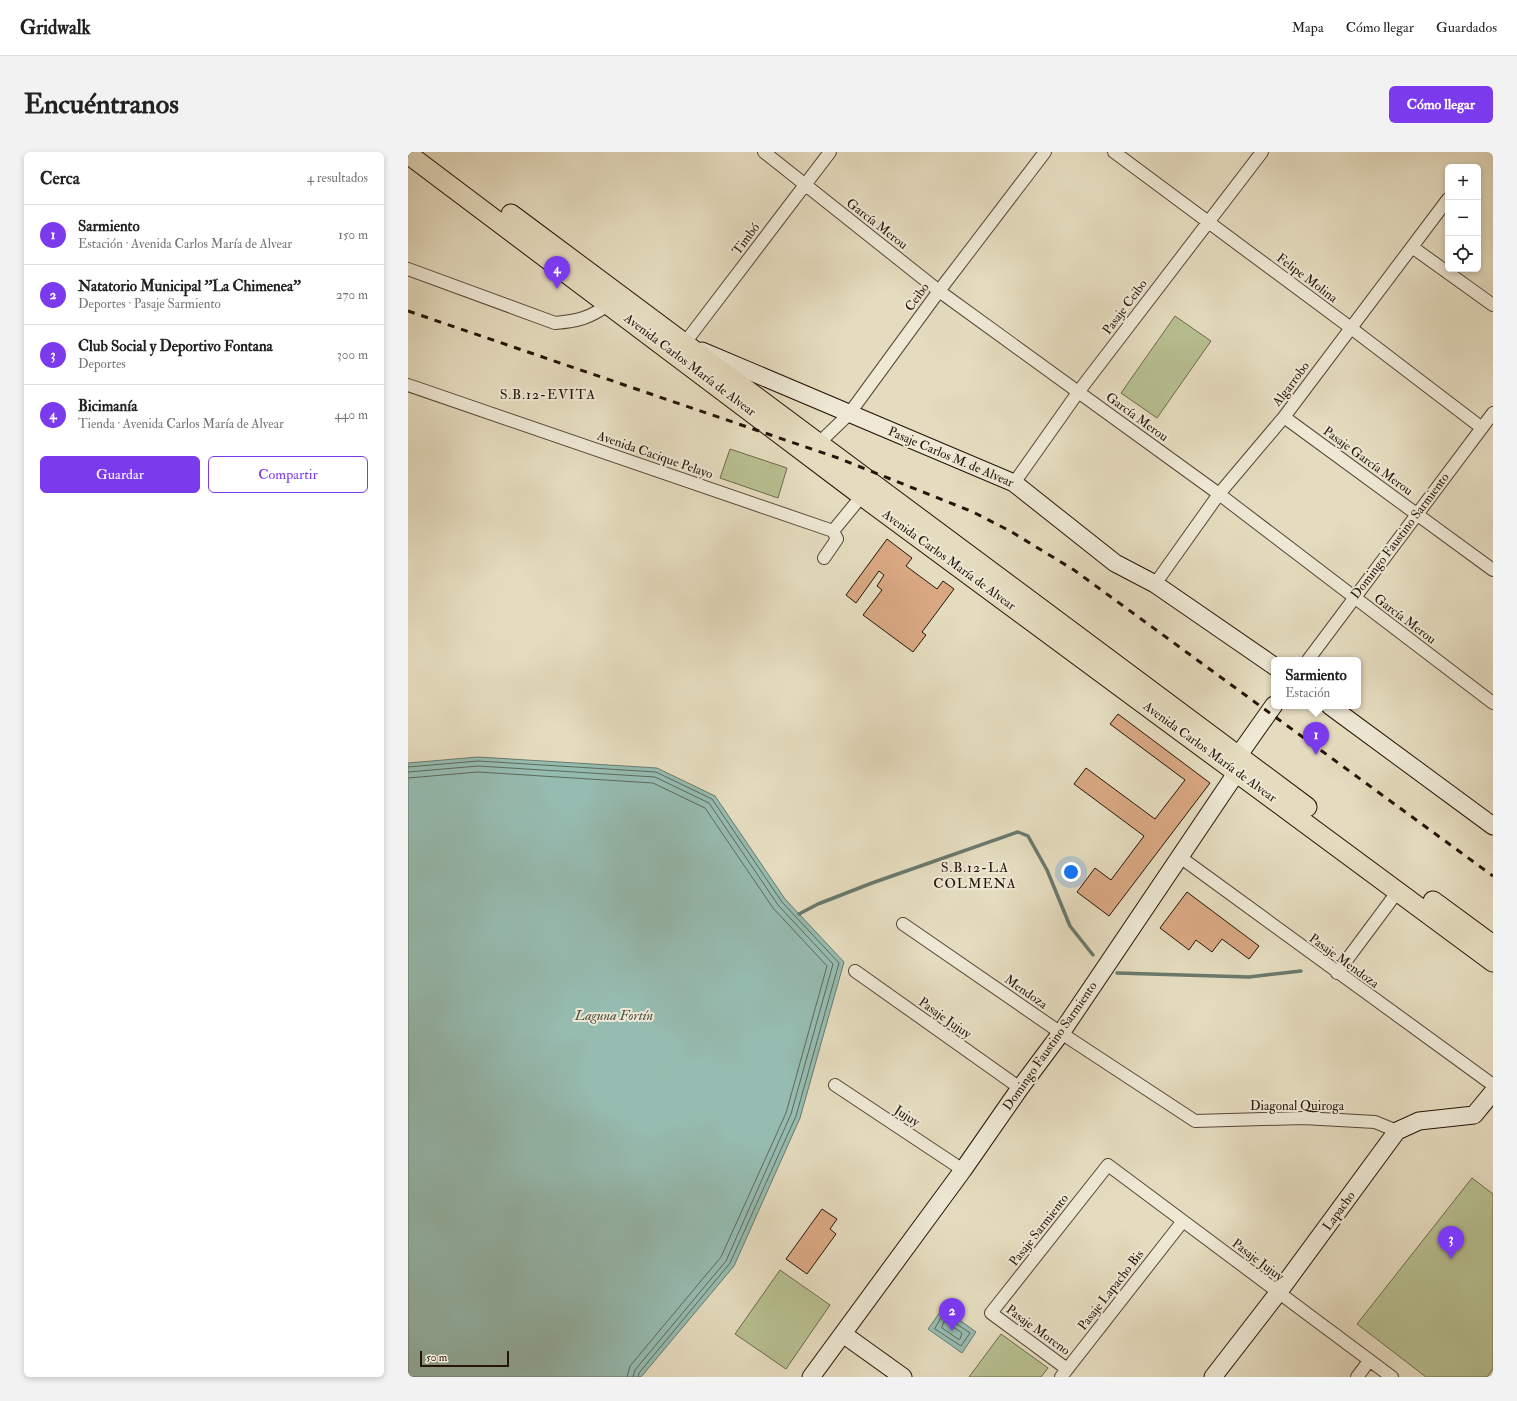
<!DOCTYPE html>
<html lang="es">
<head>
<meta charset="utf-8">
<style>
  :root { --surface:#fff; --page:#f2f2f2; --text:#222; --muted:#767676; --line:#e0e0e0; --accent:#7c3aed }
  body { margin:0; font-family:"IM FELL Double Pica",serif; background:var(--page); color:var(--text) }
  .controls { position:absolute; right:12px; top:12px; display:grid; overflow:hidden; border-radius:6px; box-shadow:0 2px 6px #0003 }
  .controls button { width:36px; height:36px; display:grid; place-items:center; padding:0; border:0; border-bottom:1px solid var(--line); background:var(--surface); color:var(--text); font:20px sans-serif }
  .scale { position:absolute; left:12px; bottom:10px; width:89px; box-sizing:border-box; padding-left:4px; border:2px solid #261408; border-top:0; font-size:11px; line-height:14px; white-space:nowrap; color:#261408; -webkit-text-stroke:3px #eee8d5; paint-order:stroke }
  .you { position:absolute; left:663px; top:720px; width:14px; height:14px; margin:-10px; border:3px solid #fff; border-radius:50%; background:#1a73e8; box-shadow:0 0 0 6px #1a73e833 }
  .badge { display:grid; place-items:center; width:26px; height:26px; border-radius:50%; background:var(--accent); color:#fff; font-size:13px; font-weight:700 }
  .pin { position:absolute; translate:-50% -33px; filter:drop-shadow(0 1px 2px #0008) }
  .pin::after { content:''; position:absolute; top:21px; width:14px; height:12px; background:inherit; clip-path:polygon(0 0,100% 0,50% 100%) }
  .popup { position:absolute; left:863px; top:505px; width:90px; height:52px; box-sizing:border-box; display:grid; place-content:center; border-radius:6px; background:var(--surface); filter:drop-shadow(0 1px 3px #0005); font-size:13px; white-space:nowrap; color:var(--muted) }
  .popup b { font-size:15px; color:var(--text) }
  .popup::after { content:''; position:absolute; left:50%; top:100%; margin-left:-8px; border:8px solid transparent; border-top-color:var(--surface) }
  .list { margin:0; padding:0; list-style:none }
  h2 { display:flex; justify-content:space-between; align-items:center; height:52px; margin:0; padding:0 16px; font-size:17px }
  h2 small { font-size:13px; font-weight:400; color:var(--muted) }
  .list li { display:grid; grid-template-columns:26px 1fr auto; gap:12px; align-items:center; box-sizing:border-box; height:60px; padding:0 16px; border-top:1px solid var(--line) }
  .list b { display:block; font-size:15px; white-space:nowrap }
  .list p { margin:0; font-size:13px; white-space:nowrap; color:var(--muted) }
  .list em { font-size:13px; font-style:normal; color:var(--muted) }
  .actions { display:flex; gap:8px; padding:12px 16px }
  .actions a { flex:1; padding:9px 0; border:1px solid var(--accent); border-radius:6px; text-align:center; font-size:14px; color:var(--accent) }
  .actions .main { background:var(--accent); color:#fff }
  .icon { flex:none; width:22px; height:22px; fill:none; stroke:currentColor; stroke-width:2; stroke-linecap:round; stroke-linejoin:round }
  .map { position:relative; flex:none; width:1085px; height:1225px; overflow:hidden; border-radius:6px }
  header { display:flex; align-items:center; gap:24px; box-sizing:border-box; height:56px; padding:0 20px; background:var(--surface); border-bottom:1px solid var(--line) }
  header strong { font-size:19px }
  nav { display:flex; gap:22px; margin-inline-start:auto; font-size:14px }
  .intro { display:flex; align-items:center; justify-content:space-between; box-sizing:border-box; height:96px; padding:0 24px }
  h1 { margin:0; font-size:28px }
  .button { padding:10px 18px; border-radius:6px; background:var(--accent); color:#fff; font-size:14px; font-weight:700 }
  main { display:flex; gap:24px; padding:0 24px }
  aside { flex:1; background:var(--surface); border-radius:6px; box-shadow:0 2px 6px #0003 }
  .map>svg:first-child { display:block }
  .green { fill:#b7bf90; stroke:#6e6a4c }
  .water { fill:#96bcb1; stroke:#69796d }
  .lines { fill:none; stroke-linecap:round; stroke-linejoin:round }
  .shore { stroke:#5e685c; stroke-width:1 }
  .stream { stroke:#69796d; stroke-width:3.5 }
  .building { fill:#d9a883; stroke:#261408 }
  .street-casing { stroke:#564636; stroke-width:14 }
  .secondary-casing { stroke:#261408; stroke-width:19 }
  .primary-casing { stroke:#261408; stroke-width:21 }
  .street { stroke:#eee8d5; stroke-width:12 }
  .secondary { stroke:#eee8d5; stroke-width:17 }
  .primary { stroke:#e5dcbf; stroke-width:19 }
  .rail { stroke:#261408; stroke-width:3; stroke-dasharray:7 7; stroke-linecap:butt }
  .labels { text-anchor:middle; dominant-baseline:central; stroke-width:4; stroke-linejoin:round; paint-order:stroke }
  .street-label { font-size:13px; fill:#261408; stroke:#eee8d5 }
  .neighbourhood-label { font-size:14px; letter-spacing:1px; fill:#261408; stroke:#eee8d5 }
  .water-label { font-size:14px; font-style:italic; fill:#4d4f43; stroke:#eee8d5 }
</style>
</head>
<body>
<header>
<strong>Gridwalk</strong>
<nav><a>Mapa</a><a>Cómo llegar</a><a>Guardados</a></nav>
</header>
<div class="intro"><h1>Encuéntranos</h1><a class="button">Cómo llegar</a></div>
<main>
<aside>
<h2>Cerca<small>4 resultados</small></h2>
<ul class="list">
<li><span class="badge">1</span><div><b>Sarmiento</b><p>Estación · Avenida Carlos María de Alvear</p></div><em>150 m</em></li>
<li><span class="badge">2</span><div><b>Natatorio Municipal ''La Chimenea''</b><p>Deportes · Pasaje Sarmiento</p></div><em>270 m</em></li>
<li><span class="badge">3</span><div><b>Club Social y Deportivo Fontana</b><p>Deportes</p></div><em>300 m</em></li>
<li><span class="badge">4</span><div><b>Bicimanía</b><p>Tienda · Avenida Carlos María de Alvear</p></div><em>440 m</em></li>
</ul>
<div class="actions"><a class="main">Guardar</a><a>Compartir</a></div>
</aside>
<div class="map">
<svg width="1085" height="1225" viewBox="0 0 1085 1225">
  <rect width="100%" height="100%" fill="#e5dcbf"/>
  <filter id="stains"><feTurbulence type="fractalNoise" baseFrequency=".005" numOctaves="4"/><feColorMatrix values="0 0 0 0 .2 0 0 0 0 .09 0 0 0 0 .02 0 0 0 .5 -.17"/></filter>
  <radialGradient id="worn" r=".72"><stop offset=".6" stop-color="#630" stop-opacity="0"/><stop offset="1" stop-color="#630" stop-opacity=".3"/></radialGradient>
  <!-- green -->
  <path class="green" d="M767,164l36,25 -54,77 -36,-25z
    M322,297l57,19 -9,30 -58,-20z
    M1064,1026l21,16v175l-6,8h-61l-69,-53z
    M372,1118l50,35 -44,64 -51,-35z
    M593,1182l47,34 -7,9h-72z"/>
  <!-- water -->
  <path class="water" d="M70,605l179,11 58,28 70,103 59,63 -44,156 -66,148 -93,111h-233v-614z
    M535,1156l33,24 -14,21 -34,-24z"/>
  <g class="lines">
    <!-- shore -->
    <path class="shore" d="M0,615l70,-6 178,11 56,27 70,103 57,61 -43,153 -66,147 -91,110 -1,4
      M0,620l70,-6 177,11 54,26 69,102 55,59 -42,150 -65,147 -91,109 -2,7
      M0,626l70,-6 175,11 52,25 68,100 54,58 -41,147 -65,144 -91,109 -3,11
      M535,1163l27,18 -9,13 -26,-17z
      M536,1170h2l16,11 -2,6h-2l-16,-11z"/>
    <!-- stream -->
    <path class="stream" d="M391,762l19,-10 54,-21 146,-51 10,4 19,34 23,56 23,29
      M709,821l132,4 52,-6"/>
  </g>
  <!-- building -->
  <path class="building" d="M479,387l25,19 -6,8 31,23 6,-8 11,8 -32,43 4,3 -13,17 -50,-37 19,-25 -5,-4 7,-11 -5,-4 -23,32 -10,-8z
    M710,562l92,69 -101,133 -32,-24 18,-24 16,12 33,-44 -70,-52 12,-16 69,51 30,-39 -75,-56z
    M779,740l72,54 -10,13 -27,-20 -10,13 -16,-12 -7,10 -29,-22z
    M414,1057l15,10 -7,10 6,5 -29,40 -21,-15z"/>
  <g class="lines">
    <!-- street casing -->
    <g class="street-casing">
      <path id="street" d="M356,0l175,139 280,203 274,209
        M706,0l237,176 131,100
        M1004,95l81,58
        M0,117l147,54c23,-2 35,-5 54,-19
        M276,192l146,-192
        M0,233l425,146
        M876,265l209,153
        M410,298l1,-7 30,-29 90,-123 106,-139
        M606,331l65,-92 183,-239
        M425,379l32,-39
        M416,406l13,-19 -4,-8
        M747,432l64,-90 65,-77 164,-218
        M900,508l185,-247
        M772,705l313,228
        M495,772l158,109 134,88 108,-3 72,4 22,9
        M447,819l165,117
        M929,821l61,-82
        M427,933l128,85
        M659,1217l-76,-56 117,-148 284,212
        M653,1225l122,-156
        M949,1225l12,-16"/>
    </g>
    <!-- secondary casing -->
    <g class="secondary-casing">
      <path id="secondary" d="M294,199l312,132 101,80 40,21 119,82
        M922,554l163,120
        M435,1182l60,43
        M403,1225l152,-207 57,-82 41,-55 176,-261 1,-16 36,-51
        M805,1225l65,-84 119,-162 22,-10 55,-6 19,-23"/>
    </g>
    <!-- primary casing -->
    <g class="primary-casing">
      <path id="primary" d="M0,2l454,342 631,466
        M103,62l796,593
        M1025,749l60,44"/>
    </g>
    <!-- street -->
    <use href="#street" class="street"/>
    <!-- secondary -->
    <use href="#secondary" class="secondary"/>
    <!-- primary -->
    <use href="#primary" class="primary"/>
    <!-- rail -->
    <path class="rail" d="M0,159l430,147 135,54 37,19 64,39 419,306"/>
  </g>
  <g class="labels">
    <!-- street labels -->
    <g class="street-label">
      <text transform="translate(469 72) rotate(38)">García Merou</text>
      <text transform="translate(338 87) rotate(-53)">Timbó</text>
      <text transform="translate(899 126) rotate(37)">Felipe Molina</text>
      <text transform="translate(509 145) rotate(-54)">Ceibo</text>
      <text transform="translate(717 155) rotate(-53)">Pasaje Ceibo</text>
      <text transform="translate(282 213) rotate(37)">Avenida Carlos María de Alvear</text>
      <text transform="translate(883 232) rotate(-53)">Algarrobo</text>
      <text transform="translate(729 265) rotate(36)">García Merou</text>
      <text transform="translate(247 303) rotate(19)">Avenida Cacique Pelayo</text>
      <text transform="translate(543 305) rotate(23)">Pasaje Carlos M. de Alvear</text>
      <text transform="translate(960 309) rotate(36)">Pasaje García Merou</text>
      <text transform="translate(992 384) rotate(-53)">Domingo Faustino Sarmiento</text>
      <text transform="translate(541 408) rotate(36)">Avenida Carlos María de Alvear</text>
      <text transform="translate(997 467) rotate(37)">García Merou</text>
      <text transform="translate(802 600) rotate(36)">Avenida Carlos María de Alvear</text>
      <text transform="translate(936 809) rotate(36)">Pasaje Mendoza</text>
      <text transform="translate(618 840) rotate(35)">Mendoza</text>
      <text transform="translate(537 866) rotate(35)">Pasaje Jujuy</text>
      <text transform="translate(642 894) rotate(-55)">Domingo Faustino Sarmiento</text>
      <text x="889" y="954">Diagonal Quiroga</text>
      <text transform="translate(499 964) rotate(33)">Jujuy</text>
      <text transform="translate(931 1059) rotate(-54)">Lapacho</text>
      <text transform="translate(631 1078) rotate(-52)">Pasaje Sarmiento</text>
      <text transform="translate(850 1108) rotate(37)">Pasaje Jujuy</text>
      <text transform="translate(703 1138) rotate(-52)">Pasaje Lapacho Bis</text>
      <text transform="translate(630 1178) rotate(36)">Pasaje Moreno</text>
    </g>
    <!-- neighbourhood labels -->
    <g class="neighbourhood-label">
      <text x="140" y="242">S.B.12-EVITA</text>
      <text x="567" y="715">S.B.12-LA<tspan x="567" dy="16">COLMENA</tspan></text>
    </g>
    <!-- water labels -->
    <g class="water-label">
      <text x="206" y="863">Laguna Fortín</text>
    </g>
  </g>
  <rect width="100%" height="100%" filter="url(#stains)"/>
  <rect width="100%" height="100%" fill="url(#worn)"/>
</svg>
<div class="controls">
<button>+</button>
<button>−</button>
<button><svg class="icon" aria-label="locate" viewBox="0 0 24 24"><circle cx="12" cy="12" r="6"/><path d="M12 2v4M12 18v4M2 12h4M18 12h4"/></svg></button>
</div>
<div class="scale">50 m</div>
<div class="you"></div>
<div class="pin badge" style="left:908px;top:603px">1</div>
<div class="popup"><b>Sarmiento</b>Estación</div>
<div class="pin badge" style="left:544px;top:1179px">2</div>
<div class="pin badge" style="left:1043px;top:1107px">3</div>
<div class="pin badge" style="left:149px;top:137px">4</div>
</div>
</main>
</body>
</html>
